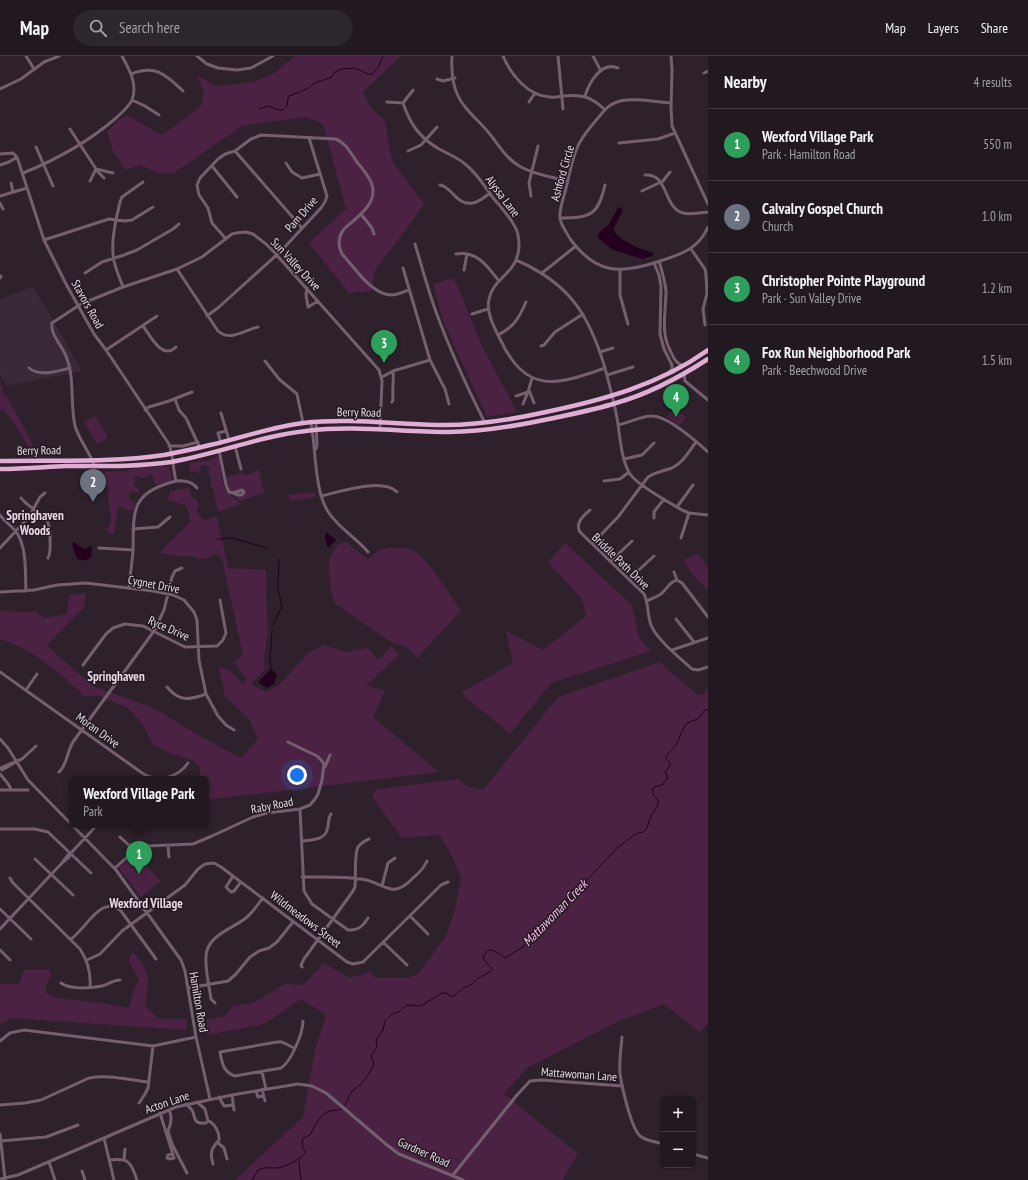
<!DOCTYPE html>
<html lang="en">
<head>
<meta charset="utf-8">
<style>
  :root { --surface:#221920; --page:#2e262d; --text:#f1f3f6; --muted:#a2a0a5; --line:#3f383e; --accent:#58cec0 }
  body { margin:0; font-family:"PT Sans Narrow",sans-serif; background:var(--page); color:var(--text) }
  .controls { position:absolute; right:12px; bottom:12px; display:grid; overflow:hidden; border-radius:6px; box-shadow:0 1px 3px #0004 }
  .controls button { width:36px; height:36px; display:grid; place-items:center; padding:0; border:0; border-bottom:1px solid var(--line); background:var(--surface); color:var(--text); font:20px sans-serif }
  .you { position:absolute; left:297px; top:719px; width:14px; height:14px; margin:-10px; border:3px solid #fff; border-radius:50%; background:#1a73e8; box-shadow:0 0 0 6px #1a73e833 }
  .badge { display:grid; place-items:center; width:26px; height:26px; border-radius:50%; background:var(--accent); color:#fff; font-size:13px; font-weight:700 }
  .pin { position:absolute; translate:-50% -33px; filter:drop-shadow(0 1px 2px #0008) }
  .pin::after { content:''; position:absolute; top:21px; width:14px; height:12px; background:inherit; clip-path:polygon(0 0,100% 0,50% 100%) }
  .popup { position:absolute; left:69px; top:720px; width:140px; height:52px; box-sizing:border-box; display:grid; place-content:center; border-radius:6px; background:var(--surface); filter:drop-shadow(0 1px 3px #0005); font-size:13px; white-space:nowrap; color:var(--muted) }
  .popup b { font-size:15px; color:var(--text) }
  .popup::after { content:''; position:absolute; left:50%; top:100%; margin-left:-8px; border:8px solid transparent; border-top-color:var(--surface) }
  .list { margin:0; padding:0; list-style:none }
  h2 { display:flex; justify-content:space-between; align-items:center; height:52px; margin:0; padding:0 16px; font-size:17px }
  h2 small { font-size:13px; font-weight:400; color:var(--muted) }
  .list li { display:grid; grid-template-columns:26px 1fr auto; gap:12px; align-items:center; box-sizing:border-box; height:72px; padding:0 16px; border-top:1px solid var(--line) }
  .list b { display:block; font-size:15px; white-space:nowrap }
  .list p { margin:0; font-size:13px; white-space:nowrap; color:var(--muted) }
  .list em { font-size:13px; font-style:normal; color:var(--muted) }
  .icon { flex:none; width:22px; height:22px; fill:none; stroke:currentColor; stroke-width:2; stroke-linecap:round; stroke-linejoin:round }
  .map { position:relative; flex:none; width:708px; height:1124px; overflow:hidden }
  header { display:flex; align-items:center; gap:24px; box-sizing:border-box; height:56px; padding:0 20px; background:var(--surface); border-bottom:1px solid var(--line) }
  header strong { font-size:19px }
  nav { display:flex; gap:22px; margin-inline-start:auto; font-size:14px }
  .search { width:280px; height:36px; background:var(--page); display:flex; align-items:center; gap:10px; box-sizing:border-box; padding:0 14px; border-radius:22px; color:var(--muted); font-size:15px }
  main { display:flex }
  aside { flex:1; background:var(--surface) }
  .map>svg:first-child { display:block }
  .built { fill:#3a2936 }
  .green { fill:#4b2243 }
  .water { fill:#23001e }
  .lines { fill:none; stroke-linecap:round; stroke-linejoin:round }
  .stream { stroke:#23001e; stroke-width:1 }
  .minor { stroke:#745f6f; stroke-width:3 }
  .highway { stroke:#e1add5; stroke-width:4.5 }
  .labels { text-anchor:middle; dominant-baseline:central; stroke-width:3; stroke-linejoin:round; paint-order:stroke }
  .street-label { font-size:12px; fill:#e3dbe1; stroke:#241821 }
  .neighbourhood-label { font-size:13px; font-weight:bold; fill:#e9d8e4; stroke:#241821 }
  .water-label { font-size:13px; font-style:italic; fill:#fdc2ef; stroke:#241821 }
</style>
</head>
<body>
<header>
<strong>Map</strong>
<div class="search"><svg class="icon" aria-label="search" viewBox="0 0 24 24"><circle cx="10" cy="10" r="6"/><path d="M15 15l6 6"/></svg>Search here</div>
<nav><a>Map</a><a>Layers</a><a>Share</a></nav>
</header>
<main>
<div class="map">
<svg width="708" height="1124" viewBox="0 0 708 1124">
  <rect width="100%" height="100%" fill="#2e212b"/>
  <!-- built -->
  <path class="built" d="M33,230l49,85 -76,15 -6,-12v-75z"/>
  <!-- green -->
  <path class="green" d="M295,0h106l-38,36 8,16 14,13 7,40 32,43 -10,15 -39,51 -3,21 -23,2 -40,-50 37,-34 -23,-85 -17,-7 -64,9 -68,47h-17l-16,-8 -15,5 -13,-19 -6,-19 12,-12 8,-5 35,20 39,-29 3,-14 -7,-17 19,11 37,-4 21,-9z
    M453,222l5,9 25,61 34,64 -30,5 -43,-94 -11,-39z
    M0,324l3,14 4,3 23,41 6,19 -4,-2c-5,-12 -12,-22 -19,-33 -3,-5 -7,-7 -9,-13h-4z
    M673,352l13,9 -7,9 -12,-9z
    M96,360l12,22 -11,6 -13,-22z
    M216,401h3c3,11 1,25 8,34 4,5 10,9 14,13l-23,8 -4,-18v-5l-3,-2v-10l-3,-4 2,-5 -5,-3 -4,1 -1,8 -4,-3 -6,1 -1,-9 21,-3z
    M169,410l3,12 -3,3 -14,4 -3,-11c-6,4 -9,5 -15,2l-2,1 -1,9 3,1 3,6 -8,-2 -3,3 1,6 6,4 -3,7 -15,-4 -4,28 -8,-4c7,-9 5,-14 3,-24 -1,-5 0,-9 -1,-13l1,-2 -5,-20 9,-1 4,2 2,-2 7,1 5,-3z
    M259,413l5,24 -18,6 -4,3 -12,-10 -5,-14 15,-5 9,2z
    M189,432l2,8 5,3 3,7 -2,1c-1,6 3,10 7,13l13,-3 11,51 38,2v22l2,41 -4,24 1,12 -12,12 -1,4 14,7 13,-7 29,-32 16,-8 22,7 22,-4 10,12 14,-14 7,9 -32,30 18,6 -12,26 66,55 -233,28v-21h-8l3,-11 -8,-8 -21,-6 -19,-10 -11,-20 -14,-16 -31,-13 -11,2c-26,-23 -52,-48 -86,-58v-28l36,1 8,6 23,-4 2,-19 17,-2 -2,14 -37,38 11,11 37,31 61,22 40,25 45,24 17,-19 -9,-20 -24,-23 -6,-29c11,2 17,8 23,17l2,-1 2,-4 -12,-17 9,-7 -21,-96 -7,-5 -10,5h-8l-5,-3h-14l-18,-3 3,-4 27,-27 -2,-12 -3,-5 -19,-5 3,-4 1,-5z
    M315,436l1,5 -26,4 -2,-6z
    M347,486l12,11 10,6c3,-3 7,-8 12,-9 9,-4 24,-3 33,1 12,5 39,48 47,60l-44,47 -11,-11 -15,-5 -57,-39 -4,-16 -1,-28 9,-15z
    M565,487l67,62 7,33 12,13 -100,32 -41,51 -49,-41 52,-30 -7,-32 37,19 43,-34 -4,-17 -34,-37z
    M698,498l10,13v23l-17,-17 -7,-13z
    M660,606l7,7 31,26h4l6,-7v335l-8,9 -36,-28 -47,18 -90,46 -23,26 74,60 -16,26h-327l68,-63 12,-67 11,-35 -25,-16 -37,25 -57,11v-16l16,-2 10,-11 20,-3 32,-19 18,1 21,-22 25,15 20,-6 7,6h32l10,-4 28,-38 9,-26 6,-33 -12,-27 -10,-15 -37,3 -30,-41 5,-8 81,-10 10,8 15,3 75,-93z
    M134,796l27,29 -20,16 -22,-29z
    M134,897c18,23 15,26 11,53l14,13h28l-1,11 -174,-12 -12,6v-40h19l5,-14h25l2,4 -5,12v7l11,5 44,5 28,5 4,-17 6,-12 -10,-17 1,-7z"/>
  <!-- water -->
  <path class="water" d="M620,151l3,3 -9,18 1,5 8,7 15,8 16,5 -2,3 -9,3 -30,-9 -15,-12v-4l11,-10 9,-16z
    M326,476l10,8 -8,8 -3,-9z
    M74,486l10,7 8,-3 -1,12c-16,7 -15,-3 -19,-14z
    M271,613l6,6 -3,9 -7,4 -8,-5v-2z"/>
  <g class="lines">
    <!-- stream -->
    <path class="stream" d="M259,53l9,-3 11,4h4l4,-4 1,-7 1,-3 18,-7 8,-6 17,-6 3,-5 6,-3 14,-1 13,6h4l6,-6 5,-12
      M217,483l15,-1 35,10
      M273,569l9,-19 -4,-18 1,-29
      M271,613l-1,-9 2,-29
      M299,1105l2,19
      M252,1124l6,-10c6,-3 12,-2 19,-2 8,-1 25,-9 29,-16l-3,-3 -1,-10 8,-4c4,-8 10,-20 19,-24 4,-1 8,0 12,-2 6,-4 6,-11 10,-16 2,-4 6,-5 9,-8 6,-6 11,-14 14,-21l-3,-8 6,-9 -1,-7 7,-10 2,-9 4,-4 5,-4 5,-1 8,-7 14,1 21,-13h4l7,4 10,-9 8,-3 6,-6 14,-8 1,-2 -9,-11c6,-16 14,-4 23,0l18,-12 5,-4 5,-9 9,-6 75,-80 6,-4 11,-9 8,-2 4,-4 4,-12 7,-11v-5l-4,-4 -2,-7 2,-2 8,-2 6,-7 -3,-6 5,-6v-3l-4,-4v-3l10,-11 9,-20 4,-3 9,-3 6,-8 4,-2"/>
    <!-- minor -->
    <path class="minor" d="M26,0l8,13
      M197,0l10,8 11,4 19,2 14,-2 22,-12
      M452,0c-1,19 1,37 14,52 7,9 16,16 23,25 10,12 17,26 32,34 14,8 31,10 47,14
      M503,0c8,19 25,40 47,41 4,1 8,0 12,-1 19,-2 29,0 43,14
      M558,0l5,53
      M593,0l8,15
      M671,0l1,13 -1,38 1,19 36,78
      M704,17l4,-2
      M131,18c25,-10 35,1 52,17
      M437,23l6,2 12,-3
      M0,33l21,-10 23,-17 15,-6
      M585,40c4,-13 16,-35 33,-28
      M132,44l13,6 14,9
      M387,46l16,1
      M529,46l6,-9
      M403,47c7,21 17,35 36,46 9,5 18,8 26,15 12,9 20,23 29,35 7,8 15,17 20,26 4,6 5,13 5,21 -1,28 -25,30 -30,53 -3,14 5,28 11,40 26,55 55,47 105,29
      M403,47l10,-13
      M671,47c-15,-1 -40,-6 -54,-1 -9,3 -13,9 -19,16 -6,7 -13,15 -18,24 -8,13 -10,32 -14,46 -2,10 -7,20 -6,30 1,8 7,15 11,22 25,34 49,34 86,22 22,-7 41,-12 51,-35
      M70,73l28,43 6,6
      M619,87l39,-4 17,-6
      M36,91l17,39
      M235,95l67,77
      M408,95l13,-6 16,-18
      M0,98l13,-1 4,4 27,83 22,44 28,50 12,16 63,94c4,11 4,25 7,37
      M286,107l6,9 10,6 18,-4
      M0,109l9,-3 8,-5
      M212,110l25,31
      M96,113l17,4
      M23,117c35,-14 64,-30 93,-55 5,-5 13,-11 16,-18 6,-16 -3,-31 -10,-44
      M645,119c24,-2 18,33 38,38 7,2 18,0 25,-1
      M90,125l6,-12
      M11,127l2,9
      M440,129c6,1 9,5 13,9 13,15 24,10 37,-1
      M642,135l21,-10 7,-9
      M0,140l27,-8
      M531,140l-2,-13 9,-37
      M0,147l3,6
      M361,158l11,14 2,6
      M560,162c31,0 38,-3 45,-33
      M226,183l-14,-16 -4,-15 -9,-13 -2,-10 3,-7 18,-19 7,-5 10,-3 16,-12 10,-4 75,4c10,4 15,15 21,23 5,6 11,13 14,20 9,21 -14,35 -27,47 -6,8 -6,17 -2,25 13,14 30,41 49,41 6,0 13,-3 18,-5
      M44,184l65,-21 16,2 7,-1 21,-13
      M415,188c7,23 13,46 21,68 14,38 31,75 49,111
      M691,193l14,20 1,6 1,18 -4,16 2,16
      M456,198c21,-4 32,13 43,27
      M516,204c53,23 73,54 89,108 4,16 9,33 12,50 3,17 4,42 13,56 7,11 40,29 52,36l7,3 19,2
      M659,205c3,10 6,20 7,30 0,22 -6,42 5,61 3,7 5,11 12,14
      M654,207l5,12 2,11 -1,48 4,15 8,16v4l-3,3
      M403,212l27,92 15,29 4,15
      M177,213l41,62c12,11 26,-1 40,-4
      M464,214l3,-16
      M620,214v25l8,29
      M85,217l17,-11 22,-7 13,-5 36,-21 6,-5
      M542,217l34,-27
      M0,222l1,-2
      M123,231c-3,-8 -7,-17 -9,-26 -3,-16 0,-31 3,-46 2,-6 2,-13 5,-18l21,-15
      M307,232l-1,7 2,12 10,-6
      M472,258l16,-5
      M207,260l12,-9 62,-56 40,-43 4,-6 2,-6 -18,-58
      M143,270c7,9 19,35 33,21
      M498,279c16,-8 21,-17 28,-33
      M541,290l3,-1 11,-13 28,-18
      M106,294l51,-34
      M600,296l13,-4
      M265,305l14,18 18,15 6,29
      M29,312c10,9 29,3 41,0
      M684,318l1,7 23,19
      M607,319l26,-8
      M382,321l11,-6 37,-11
      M529,334l5,13
      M516,340l12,-4 4,-14
      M175,343l4,11 7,8 14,30
      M392,346l1,-2c-1,-10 1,-19 0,-29
      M523,348l5,-12
      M145,354l4,-3 20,-6 23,-9
      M221,357l8,27
      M311,367c5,25 3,69 18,90 10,15 27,25 39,39
      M618,369c11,-2 23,-9 33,-9 16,-1 45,25 57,36
      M221,387l-3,-10 8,-2
      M169,390h14l15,-4
      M235,390l6,23
      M316,393l1,-4 -1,-23
      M219,394l7,35 3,7 4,1
      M624,403l18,-4 12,-12
      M95,411c-5,-15 -16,-27 -20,-41 -5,-23 0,-48 -9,-70 -4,-11 -16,-21 -14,-33l29,-19 42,-17 54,-18 25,-12 30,-23 4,-1 10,-1 7,2 13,10 8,8 105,118 3,11 -2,48
      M604,425l16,-2 9,-7
      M242,434l2,2 -2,3h-4l-5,-2z
      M321,440c18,-4 62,-19 76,-4
      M21,442c15,18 30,12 29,41 0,7 1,13 -2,19
      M677,451l16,-22
      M590,454c-7,6 -15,13 -10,22l64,62c5,10 3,21 7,31 6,15 29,33 41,44l6,1 10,-3
      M0,459c5,7 12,11 17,18 10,16 8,39 9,58
      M654,462v-6l10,-13
      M133,473l25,-2 12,-10
      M681,482l8,-25
      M593,487l25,-26 30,-40c8,-5 16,-6 24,-9 11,-5 17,-17 24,-26
      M0,492l29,-31 11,-20 5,-4
      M99,492l34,2
      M611,505l21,-20
      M674,516l3,8
      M629,523l25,-23
      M129,532c1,-12 3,-25 4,-37 1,-37 -4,-57 39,-69 8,-2 19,-2 25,6
      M0,536l34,-2 23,-5 29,-2 67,8 20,4 11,5 10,12 3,8 2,40 7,34 12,22 8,9 8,5
      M647,545c5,-3 11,-4 15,-8 6,-5 7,-11 15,-13l5,3 26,34
      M676,563l18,23
      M672,594l36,-12
      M83,609l23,-31 7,-6 12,-4 18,2 42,21 32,-1 6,-6 3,-7 -6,-33
      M0,616l145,103c16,7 33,2 43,-12
      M167,631c12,15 23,13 39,7
      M26,634l11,-16
      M0,683l8,9 20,32 44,45
      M325,711l5,-12
      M0,712l22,-9 14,-13
      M2,714l14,-8
      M59,716c8,-7 8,-20 14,-30l81,-111 10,-21 8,-33 3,-6 7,-3
      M0,718l9,11 2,5
      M0,734h28
      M300,753l4,82 8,13 36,26c10,1 15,-4 20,-12
      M72,769l44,45 65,90 4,11 11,66 14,62
      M0,773h35l13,3 43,41
      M120,781l14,13
      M302,785c11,-1 25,-1 26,-15 1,-5 0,-8 3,-12
      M168,790l1,11
      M35,803l38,36
      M63,806l6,-5 2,-4
      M115,812l21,-19 11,-3 46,-2 19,-8 41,-19 14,-4 33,-4 10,-4 5,-6 3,-5 4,-14 2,-16 -2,-3 -5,-5 -29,-14
      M233,820l-7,11 5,5 3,-1 7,-9
      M302,821c19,0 41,-1 59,2 24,3 30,22 52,-1 6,-5 11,-10 14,-17
      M10,822l3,5 67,66c8,12 11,24 10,38
      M382,830l6,-23 7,-5
      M0,853l31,30
      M410,860l18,18
      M0,873l62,-66 6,-8 3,-2 26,-28
      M71,883c14,-9 31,-46 50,-28l35,48
      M383,886l24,23
      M0,894l10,10
      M87,904l13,-6 22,-23 63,-46 13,-16 7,-5 9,-1 7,4 126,95 6,2 10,-2 78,-77 7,-3
      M302,911l-1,-2 3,-6 49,-68 2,-4c1,-10 -1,-32 3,-40 3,-4 6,-6 11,-8
      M61,927c9,7 30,5 41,3 6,-2 12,-6 18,-6
      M188,932l40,-7 8,-7 14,-17 9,-6 10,-3 8,-6 16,-20
      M215,947l-4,-4c-2,-14 -6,-29 -5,-43 1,-21 27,-27 41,-39 6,-5 11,-13 16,-19
      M622,981c-1,12 -3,25 -2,37 2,13 11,54 20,62 6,5 16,6 23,8
      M0,985l10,-8 14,-3 129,16 43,-9
      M294,992l-12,-6h-5l-57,10c2,11 3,20 15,24l46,-8c10,-6 22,-35 22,-47
      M262,1016l4,17
      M262,1033l3,12
      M256,1035l2,6 5,-1
      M232,1039l2,15
      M219,1041l5,9 9,-1
      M139,1047l6,-9 3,-6 5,-42
      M186,1048c2,2 6,5 7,8 2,8 2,12 13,11l2,-2 -3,-12 -8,-7
      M0,1049l25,-2 16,-3 48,-22c19,-4 40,2 60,4
      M169,1054c4,7 2,14 -1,21l4,13 15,29
      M160,1057l14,45 -4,1 -3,-1 1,-3 5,-1
      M208,1065c6,1 12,12 11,19 -1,2 -3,3 -4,5 -5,6 -4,12 -2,19
      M0,1078l5,45
      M104,1082l10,42
      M0,1085l46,-4 32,-12
      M217,1086l7,6 3,11
      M693,1098l15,4
      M124,1103l1,-10
      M109,1104c19,-2 22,1 28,20
      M49,1106l6,18
      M82,1115l3,9
      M453,1119l64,-80 13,-14 12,-1 80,6
      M0,1123l18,-4 158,-68 56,-12 66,-11 14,2 14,7 61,52 12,9 64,26"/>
    <!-- highway -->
    <path class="highway" d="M0,405c54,-1 111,2 164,-6 15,-3 31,-6 46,-10 31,-7 61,-18 93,-22 46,-5 88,1 134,2 37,1 73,-5 109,-13 57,-12 113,-27 162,-62
      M0,413c22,0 44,-2 66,-3 35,0 70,1 105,-4 46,-8 89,-26 135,-31 48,-6 94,1 142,1 34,0 68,-6 101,-13 23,-5 45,-9 67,-16 33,-9 64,-26 92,-44"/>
  </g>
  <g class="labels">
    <!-- street labels -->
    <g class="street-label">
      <text transform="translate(562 117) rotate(-74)">Ashford Circle</text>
      <text transform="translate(503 140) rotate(53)">Alyssa Lane</text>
      <text transform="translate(301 158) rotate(-49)">Pam Drive</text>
      <text transform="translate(296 208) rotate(47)">Sun Valley Drive</text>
      <text transform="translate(88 248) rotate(61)">Stavors Road</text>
      <text transform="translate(359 356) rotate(1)">Berry Road</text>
      <text transform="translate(39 394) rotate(-1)">Berry Road</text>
      <text transform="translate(621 505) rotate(44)">Briddle Path Drive</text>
      <text transform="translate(154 528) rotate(11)">Cygnet Drive</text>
      <text transform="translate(169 572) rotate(24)">Ryce Drive</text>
      <text transform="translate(98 674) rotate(36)">Moran Drive</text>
      <text transform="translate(272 749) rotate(-11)">Raby Road</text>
      <text transform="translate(306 863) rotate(37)">Wildmeadows Street</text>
      <text transform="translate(199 946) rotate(80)">Hamilton Road</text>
      <text transform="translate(579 1018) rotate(4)">Mattawoman Lane</text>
      <text transform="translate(167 1046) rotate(-19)">Acton Lane</text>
      <text transform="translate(424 1096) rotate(24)">Gardner Road</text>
    </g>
    <!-- neighbourhood labels -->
    <g class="neighbourhood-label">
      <text x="35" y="459">Springhaven<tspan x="35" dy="15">Woods</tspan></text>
      <text x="116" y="620">Springhaven</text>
      <text x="146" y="847">Wexford Village</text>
    </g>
    <!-- water labels -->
    <g class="water-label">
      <text transform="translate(555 857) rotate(-46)">Mattawoman Creek</text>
    </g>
  </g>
</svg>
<div class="controls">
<button>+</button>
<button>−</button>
</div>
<div class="you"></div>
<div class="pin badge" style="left:139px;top:818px;background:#2e9e5b">1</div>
<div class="popup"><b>Wexford Village Park</b>Park</div>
<div class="pin badge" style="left:93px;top:446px;background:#6b7280">2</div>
<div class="pin badge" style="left:384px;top:307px;background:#2e9e5b">3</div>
<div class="pin badge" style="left:676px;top:361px;background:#2e9e5b">4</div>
</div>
<aside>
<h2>Nearby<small>4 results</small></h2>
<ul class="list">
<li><span class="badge" style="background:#2e9e5b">1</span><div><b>Wexford Village Park</b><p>Park · Hamilton Road</p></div><em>550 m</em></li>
<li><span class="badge" style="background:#6b7280">2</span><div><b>Calvalry Gospel Church</b><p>Church</p></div><em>1.0 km</em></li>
<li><span class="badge" style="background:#2e9e5b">3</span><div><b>Christopher Pointe Playground</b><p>Park · Sun Valley Drive</p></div><em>1.2 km</em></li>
<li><span class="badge" style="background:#2e9e5b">4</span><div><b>Fox Run Neighborhood Park</b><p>Park · Beechwood Drive</p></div><em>1.5 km</em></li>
</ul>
</aside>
</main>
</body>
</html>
